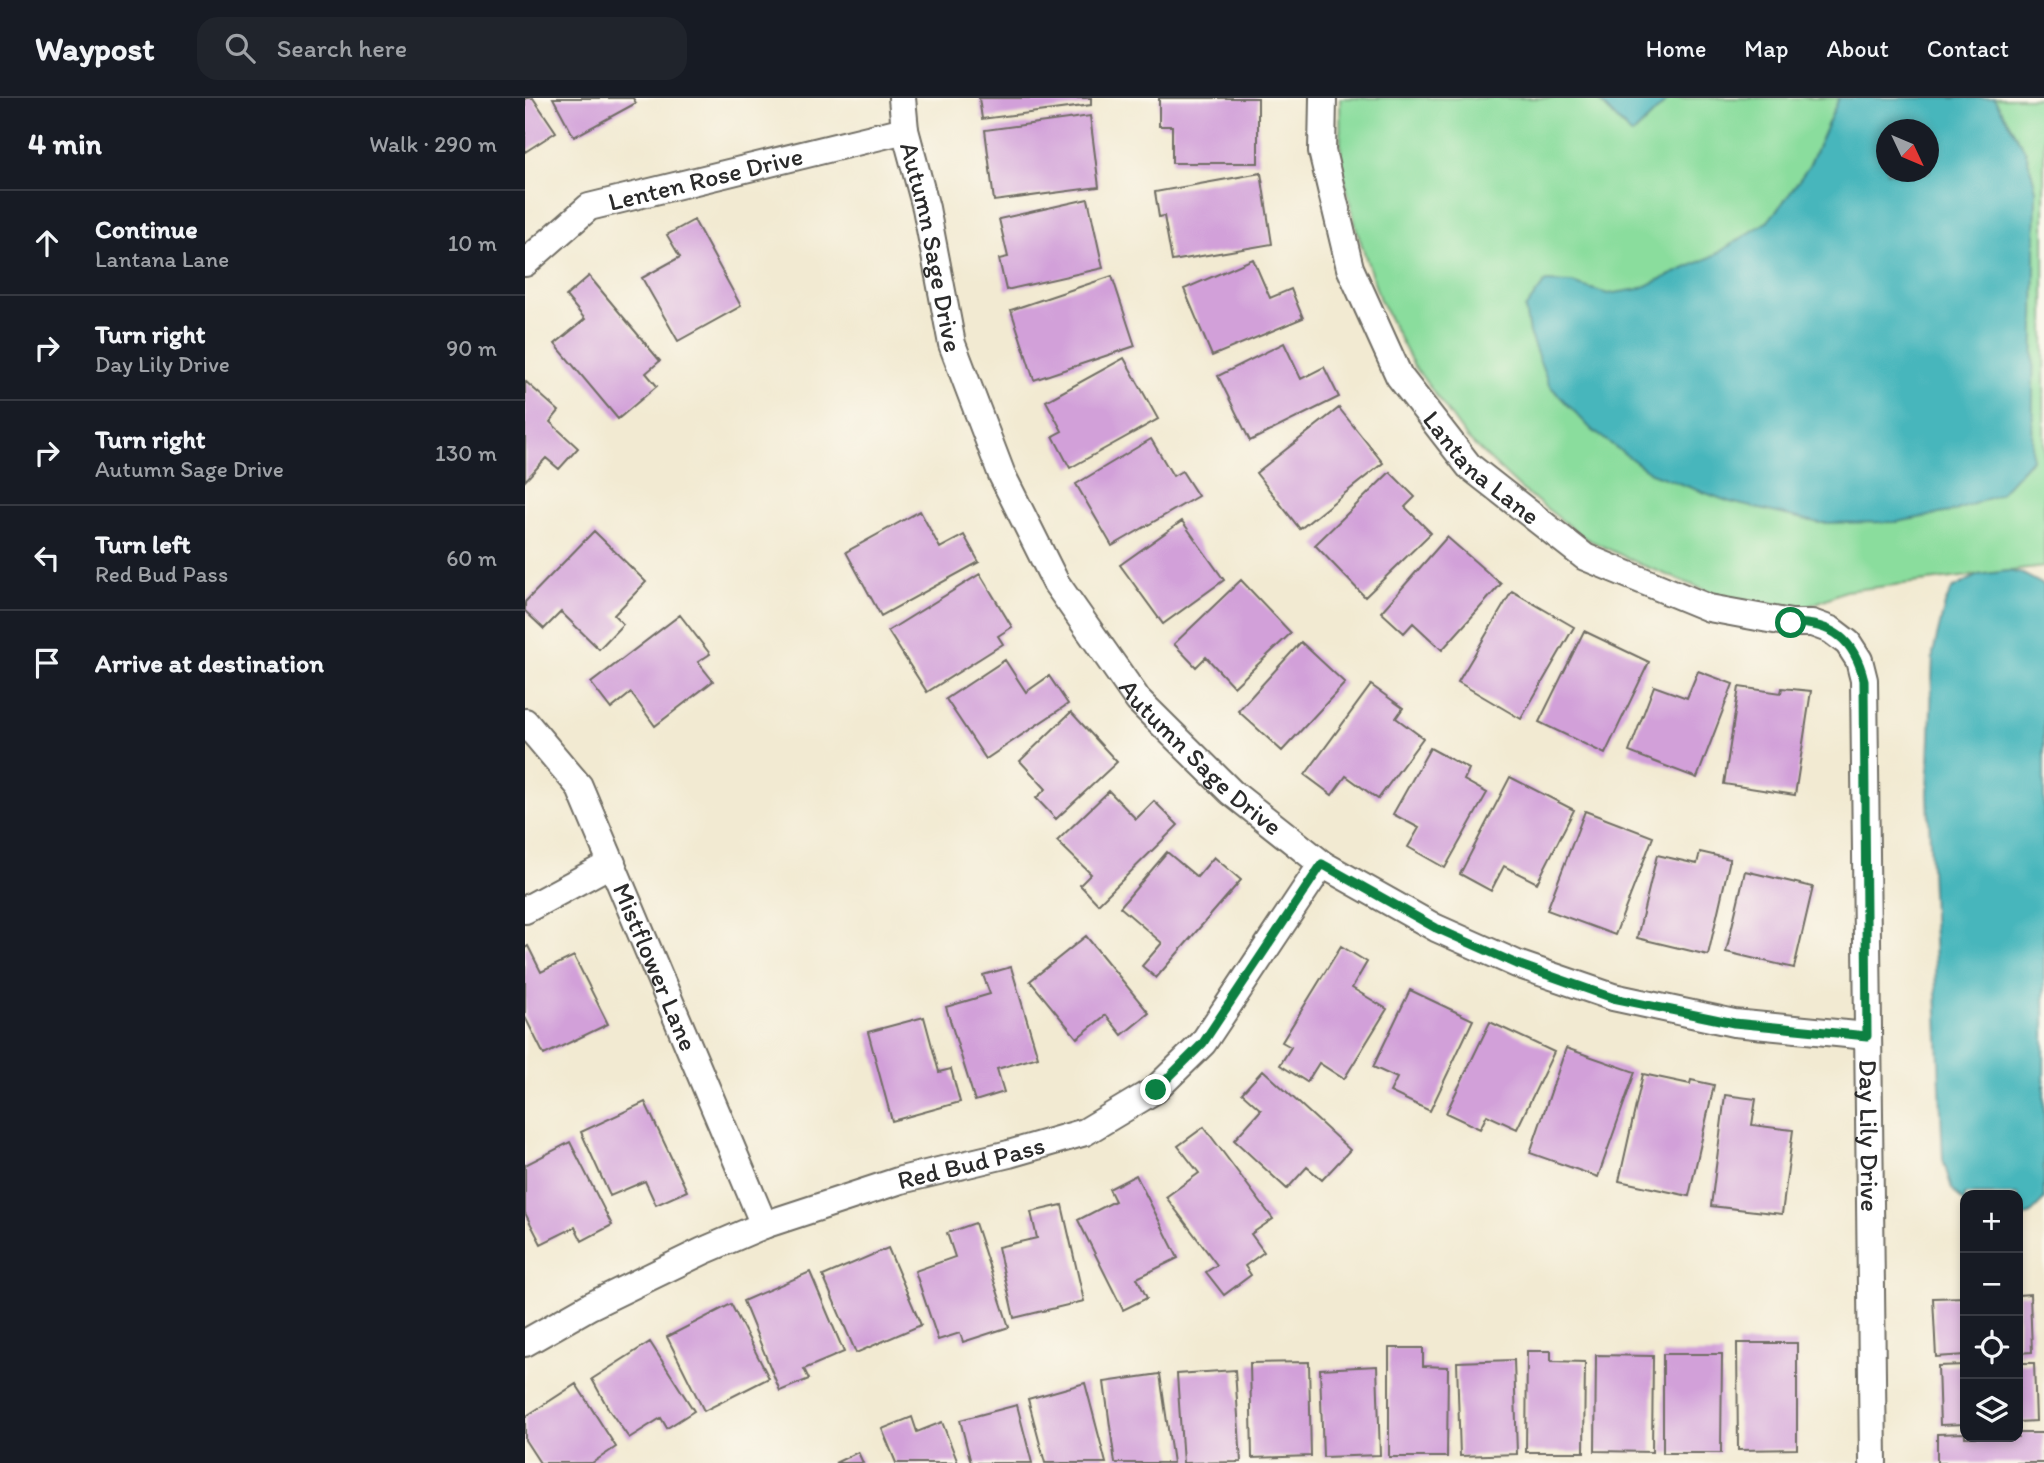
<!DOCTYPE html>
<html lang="en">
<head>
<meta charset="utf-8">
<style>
  :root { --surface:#171b24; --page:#20242c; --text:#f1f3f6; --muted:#9ea1a6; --line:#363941 }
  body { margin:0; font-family:Itim,sans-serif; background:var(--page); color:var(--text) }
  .controls { position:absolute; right:21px; bottom:21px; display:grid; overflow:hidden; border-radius:14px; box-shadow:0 4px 10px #0003 }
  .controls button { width:63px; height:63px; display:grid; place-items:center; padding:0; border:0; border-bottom:2px solid var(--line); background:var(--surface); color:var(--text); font:35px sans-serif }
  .compass { position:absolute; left:1351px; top:21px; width:63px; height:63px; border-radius:50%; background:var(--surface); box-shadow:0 4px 10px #0003; rotate:134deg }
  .stop { position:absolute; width:21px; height:21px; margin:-16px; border:5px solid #0b8043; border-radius:50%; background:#fff }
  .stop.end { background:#0b8043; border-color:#fff; box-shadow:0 2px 7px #0008 }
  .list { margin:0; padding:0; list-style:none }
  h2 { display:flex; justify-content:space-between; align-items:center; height:91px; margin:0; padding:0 28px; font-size:30px }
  h2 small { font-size:23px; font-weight:400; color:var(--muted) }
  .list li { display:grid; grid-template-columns:46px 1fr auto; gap:21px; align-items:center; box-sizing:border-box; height:105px; padding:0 28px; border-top:2px solid var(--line) }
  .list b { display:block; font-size:26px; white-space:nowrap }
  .list p { margin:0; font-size:23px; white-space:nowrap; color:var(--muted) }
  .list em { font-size:23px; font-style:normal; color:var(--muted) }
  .icon { flex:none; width:38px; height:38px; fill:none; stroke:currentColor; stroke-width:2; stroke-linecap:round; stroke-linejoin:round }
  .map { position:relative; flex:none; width:1519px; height:1365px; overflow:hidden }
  header { display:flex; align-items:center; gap:42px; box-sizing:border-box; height:98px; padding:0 35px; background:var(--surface); border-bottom:2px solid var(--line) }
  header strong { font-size:33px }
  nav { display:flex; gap:38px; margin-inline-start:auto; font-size:24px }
  .search { width:490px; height:63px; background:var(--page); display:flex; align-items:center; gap:18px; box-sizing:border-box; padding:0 24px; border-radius:21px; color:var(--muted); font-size:26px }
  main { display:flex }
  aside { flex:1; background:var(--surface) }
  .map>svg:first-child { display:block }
  .green { fill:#8add9d; stroke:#5a8464; stroke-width:2; fill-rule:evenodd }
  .water { fill:#46b6bc; stroke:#387074; stroke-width:2; fill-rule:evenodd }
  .building { fill:#d2a0d9 }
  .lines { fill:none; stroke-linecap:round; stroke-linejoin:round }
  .minor-casing { stroke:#716e65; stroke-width:30 }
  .minor { stroke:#fff; stroke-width:26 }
  .route { stroke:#0b8043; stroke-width:9 }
  .labels { text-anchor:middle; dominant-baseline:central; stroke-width:6; stroke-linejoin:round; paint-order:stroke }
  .street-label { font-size:26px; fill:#2b2b2b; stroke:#fbf7ec }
</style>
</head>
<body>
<header>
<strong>Waypost</strong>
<div class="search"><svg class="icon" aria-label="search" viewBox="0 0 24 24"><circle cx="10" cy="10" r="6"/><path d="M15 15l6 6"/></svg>Search here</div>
<nav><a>Home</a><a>Map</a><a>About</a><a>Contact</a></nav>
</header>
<main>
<aside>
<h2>4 min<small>Walk · 290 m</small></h2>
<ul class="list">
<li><svg class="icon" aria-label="ahead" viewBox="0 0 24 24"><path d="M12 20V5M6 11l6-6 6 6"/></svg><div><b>Continue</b><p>Lantana Lane</p></div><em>10 m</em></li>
<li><svg class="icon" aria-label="right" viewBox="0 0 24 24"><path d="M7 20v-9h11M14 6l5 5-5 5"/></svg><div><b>Turn right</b><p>Day Lily Drive</p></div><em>90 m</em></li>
<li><svg class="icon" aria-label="right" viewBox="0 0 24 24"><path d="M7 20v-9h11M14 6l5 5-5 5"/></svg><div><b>Turn right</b><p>Autumn Sage Drive</p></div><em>130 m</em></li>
<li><svg class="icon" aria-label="left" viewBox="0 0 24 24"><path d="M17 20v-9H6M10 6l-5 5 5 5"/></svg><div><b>Turn left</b><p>Red Bud Pass</p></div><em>60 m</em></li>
<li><svg class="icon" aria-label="arrive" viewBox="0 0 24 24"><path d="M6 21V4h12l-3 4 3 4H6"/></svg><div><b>Arrive at destination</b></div></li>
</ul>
</aside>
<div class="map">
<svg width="1519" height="1365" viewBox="0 0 1519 1365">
  <rect width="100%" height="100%" fill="#fbf7ec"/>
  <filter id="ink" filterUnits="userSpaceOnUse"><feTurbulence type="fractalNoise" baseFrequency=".0143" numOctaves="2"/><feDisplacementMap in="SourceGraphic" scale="14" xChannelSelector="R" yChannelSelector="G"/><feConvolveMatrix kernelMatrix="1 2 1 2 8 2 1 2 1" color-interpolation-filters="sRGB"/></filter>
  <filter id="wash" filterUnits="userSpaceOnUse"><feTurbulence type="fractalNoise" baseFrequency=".00686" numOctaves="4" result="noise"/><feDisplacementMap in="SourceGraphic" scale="28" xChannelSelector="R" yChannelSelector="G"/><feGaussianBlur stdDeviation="1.57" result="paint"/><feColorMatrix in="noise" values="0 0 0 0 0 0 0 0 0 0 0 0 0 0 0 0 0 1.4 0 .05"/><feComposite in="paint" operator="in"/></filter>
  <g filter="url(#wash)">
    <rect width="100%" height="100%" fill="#f2ead2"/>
    <!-- green -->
    <path class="green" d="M815,0h704v469l-199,24 -45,19 -80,-14 -78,-31 -57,-27 -65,-50 -53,-50 -54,-74 -33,-64 -23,-69 -16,-67zM1362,32h42v42h-42z"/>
    <!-- water -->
    <path class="water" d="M1079,0h66l-38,37 -32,-33z
      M1314,0h155l32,54 10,37 -4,270 -32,35 -45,17 -58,11 -78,1 -89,-21 -79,-29 -59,-43 -43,-45 -20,-52 -4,-24 20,-27 27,1 36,11 31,-5 74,-33 55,-35 20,-25 21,-30zM1362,32h42v42h-42z
      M1483,473l15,3 21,11v615l-15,15 -11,3v-23h-53v9l-13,-15 -9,-29 -15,-366 5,-141 12,-49 7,-15 26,-14z"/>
    <g id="blocks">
      <!-- building -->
      <path class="building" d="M0,0h8l23,34 -31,20z
        M28,0h80l3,5 -62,34z
        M454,0h112v7l-109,14z
        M634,0h99v65h-86v-37h-13z
        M565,18l9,71 -105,14 -9,-71z
        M736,75l11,71 -100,17 -8,-45 -5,1 -4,-25z
        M563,101l15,69 -97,22 -7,-31 9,-2 -9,-38z
        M169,122l47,86 -63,35 -36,-63 38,-21 -13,-22z
        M728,161l17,39 21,-9 12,29 -91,38 -28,-67z
        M64,178l71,85 -14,12 11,13 -39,33 -63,-75 30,-25 -19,-23z
        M587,178l23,70 -101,34 -23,-70z
        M759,245l17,36 23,-12 15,30 -89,44 -32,-65z
        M599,260l34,61 -88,49 -17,-32 9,-5 -16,-30z
        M0,283l34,30 -9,11 28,26 -19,21 -13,-11 -21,23z
        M814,310l44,55 -83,66 -44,-56z
        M626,341l22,37 9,-5 16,25 -86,50 -36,-62z
        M865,374l25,25 -10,10 26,26 -66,64 -50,-52z
        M395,413l20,37 24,-13 15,27 -98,54 -35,-64z
        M657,423l42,59 -61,44 -43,-59z
        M69,433l52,51 -32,33 9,9 -24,25 -38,-37 -17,17 -19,-18v-9z
        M922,439l54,47 -59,66 -29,-27 -9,10 -23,-21z
        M455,476l32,53 -14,9 5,8 -76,48 -39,-61z
        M716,482l50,53 -57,54 -28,-30 -10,10 -22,-23z
        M987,493l62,36 -53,92 -63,-37z
        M155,517l30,39 -12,8 15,19 -58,45 -24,-33 -20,16 -20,-26z
        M1059,533l65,31 -44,92 -66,-32z
        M776,544l44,41 -63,68 -44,-40z
        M480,562l21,32 23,-16 19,28 -82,55 -40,-60z
        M1173,573l35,13 -36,94 -68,-26 25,-66 33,12z
        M846,587l32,23 -7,10 27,20 -45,61 -32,-23 -14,19 -27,-20z
        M1214,589l42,6 1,-5 29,3 -16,104 -71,-11z
        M546,614l46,50 -61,57 -20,-21 10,-9 -26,-28z
        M905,650l39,21 -5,11 23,13 -42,75 -37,-21 11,-19 -26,-14z
        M985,679l64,33 -37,73 -33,-17 -13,25 -31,-17z
        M584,693l27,28 18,-18 24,24 -80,79 -18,-19 11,-11 -34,-33z
        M1060,713l68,26 -38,98 -68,-25z
        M642,754l30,25 17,-20 27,23 -85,98 -14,-12 20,-23 -42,-36z
        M1175,754l30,7 -22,96 -71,-17 20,-83 40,9z
        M1220,773l68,16 -19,81 -68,-16z
        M561,838l63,77 -27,22 -16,-20 -29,23 -47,-57z
        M3,848l13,26 33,-16 34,68 -64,31 -19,-38v-69z
        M816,848l26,16 -15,26 35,21 -43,70 -25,-16 -12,19 -27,-17 11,-18 -9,-5z
        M486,869l27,90 -41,12 7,23 -29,9 -29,-94 44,-13 -7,-19z
        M885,892l63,30 -43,91 -40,-19 7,-14 -24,-11z
        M399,919l15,55 12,-3 9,33 -68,19 -24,-89z
        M965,924l64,30 -37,77 -30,-14 -7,14 -34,-16z
        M1041,950l69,24 -37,105 -68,-24z
        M738,972l87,80 -28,30 -15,-13 -20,22 -53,-49 27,-30 -19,-17z
        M1118,976l47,10 1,-4 23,5 -25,111 -70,-15z
        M1200,997l31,4 -4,26 41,5 -11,84 -71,-8z
        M120,1004l42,89 -31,14 -11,-24 -35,15 -29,-64z
        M679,1029l69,92 -22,15 13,18 -19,14 6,9 -27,20 -18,-23 11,-7 -51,-68 33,-24 -21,-27z
        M45,1044l42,83 -30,16 -7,-14 -34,17 -16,-31v-48z
        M611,1077l42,83 -41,20 10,20 -24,12 -45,-90 37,-19 -6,-12z
        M537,1107l22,96 -70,17 -16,-71 39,-9 -6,-26z
        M450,1125l34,104 -46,15 -3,-9 -22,7 -23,-69 40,-14 -8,-24z
        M363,1150l33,77 -65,28 -33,-77z
        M285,1174l34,80 -40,17 5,10 -29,12 -37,-90z
        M1505,1196l2,58 -14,1v-58z
        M1440,1199v58l-29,2 -3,-59z
        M206,1206l38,74 -65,33 -37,-74z
        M125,1244l44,69 -27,17 -6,-10 -32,20 -20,-28 -17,-31z
        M1212,1245h60v106l-59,1z
        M864,1250h34v18l25,1 -1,90h-58z
        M1002,1253h24v10l34,1 -1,90h-58z
        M1138,1256h59l-1,99h-58z
        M1071,1257l57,1 -1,96 -57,-1z
        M989,1262l3,94 -57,2 -3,-94z
        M784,1264l2,94 -59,2 -2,-95z
        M1493,1265h16l2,58 -18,1z
        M1440,1267v59l-25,1 -2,-59z
        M852,1268l3,89 -57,2 -3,-88z
        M710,1272l6,92 -58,1 -6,-89z
        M635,1276l13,89h-58l-11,-81z
        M560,1285l21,80h-61l-17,-64z
        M51,1286l40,63 -24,16h-52l-15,-23v-23z
        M492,1307l15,58h-61l-11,-43z
        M387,1319l5,15 25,-10 16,41h-62l-14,-34z
        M1440,1335v4h53v-4h25l1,30h-107v-29z
        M333,1354l5,11h-28z"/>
    </g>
  </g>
  <g filter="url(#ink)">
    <use href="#blocks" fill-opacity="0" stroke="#716e65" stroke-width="2"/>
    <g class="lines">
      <!-- minor casing -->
      <g class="minor-casing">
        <g id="minor">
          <path id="s1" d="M377,0l3,32 21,78 26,136 50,131 54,108 82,117 93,92 91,72 114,64 81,36 96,33 121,26 133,13"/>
          <path id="s2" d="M798,0l-1,53 28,117 49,108 70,90 116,91 124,51 82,15h21l19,7 17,13 11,17 5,20 9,783"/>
          <path id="s3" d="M0,165l64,-56 316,-77"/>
          <path id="s4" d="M0,624l54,64 185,439"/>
          <path d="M0,812l87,-47"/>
          <path id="s5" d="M0,1245l65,-37 113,-55 61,-26 137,-45 108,-26 76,-22 70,-42 48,-47 119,-179"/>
        </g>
      </g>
      <!-- minor -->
      <use href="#minor" class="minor"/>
    </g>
  </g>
  <g class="lines" filter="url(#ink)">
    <!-- route -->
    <path class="route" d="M631,992l47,-47 119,-179 114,64 81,36 96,34 121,25 133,13 -3,-356c-10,-41 -31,-57 -73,-57"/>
  </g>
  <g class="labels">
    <!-- street labels -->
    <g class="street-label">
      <text stroke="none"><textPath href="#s3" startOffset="205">Lenten Rose Drive</textPath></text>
      <text stroke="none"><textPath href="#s1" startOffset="152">Autumn Sage Drive</textPath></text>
      <text stroke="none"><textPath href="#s2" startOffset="416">Lantana Lane</textPath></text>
      <text stroke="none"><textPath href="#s1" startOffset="740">Autumn Sage Drive</textPath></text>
      <text stroke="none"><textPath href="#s4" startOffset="280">Mistflower Lane</textPath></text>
      <text stroke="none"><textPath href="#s2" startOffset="1330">Day Lily Drive</textPath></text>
      <text stroke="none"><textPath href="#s5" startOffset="483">Red Bud Pass</textPath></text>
    </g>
  </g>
</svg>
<div class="controls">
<button>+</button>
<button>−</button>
<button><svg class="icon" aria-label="locate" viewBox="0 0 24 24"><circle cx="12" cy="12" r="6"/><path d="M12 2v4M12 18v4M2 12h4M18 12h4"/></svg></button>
<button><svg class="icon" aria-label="layers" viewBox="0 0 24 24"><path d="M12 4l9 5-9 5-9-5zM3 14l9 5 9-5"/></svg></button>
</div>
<svg class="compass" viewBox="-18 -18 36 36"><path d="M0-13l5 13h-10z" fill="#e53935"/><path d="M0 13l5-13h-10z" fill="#9ea1a6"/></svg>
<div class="stop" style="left:1266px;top:525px"></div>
<div class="stop end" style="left:631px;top:992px"></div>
</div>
</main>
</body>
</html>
